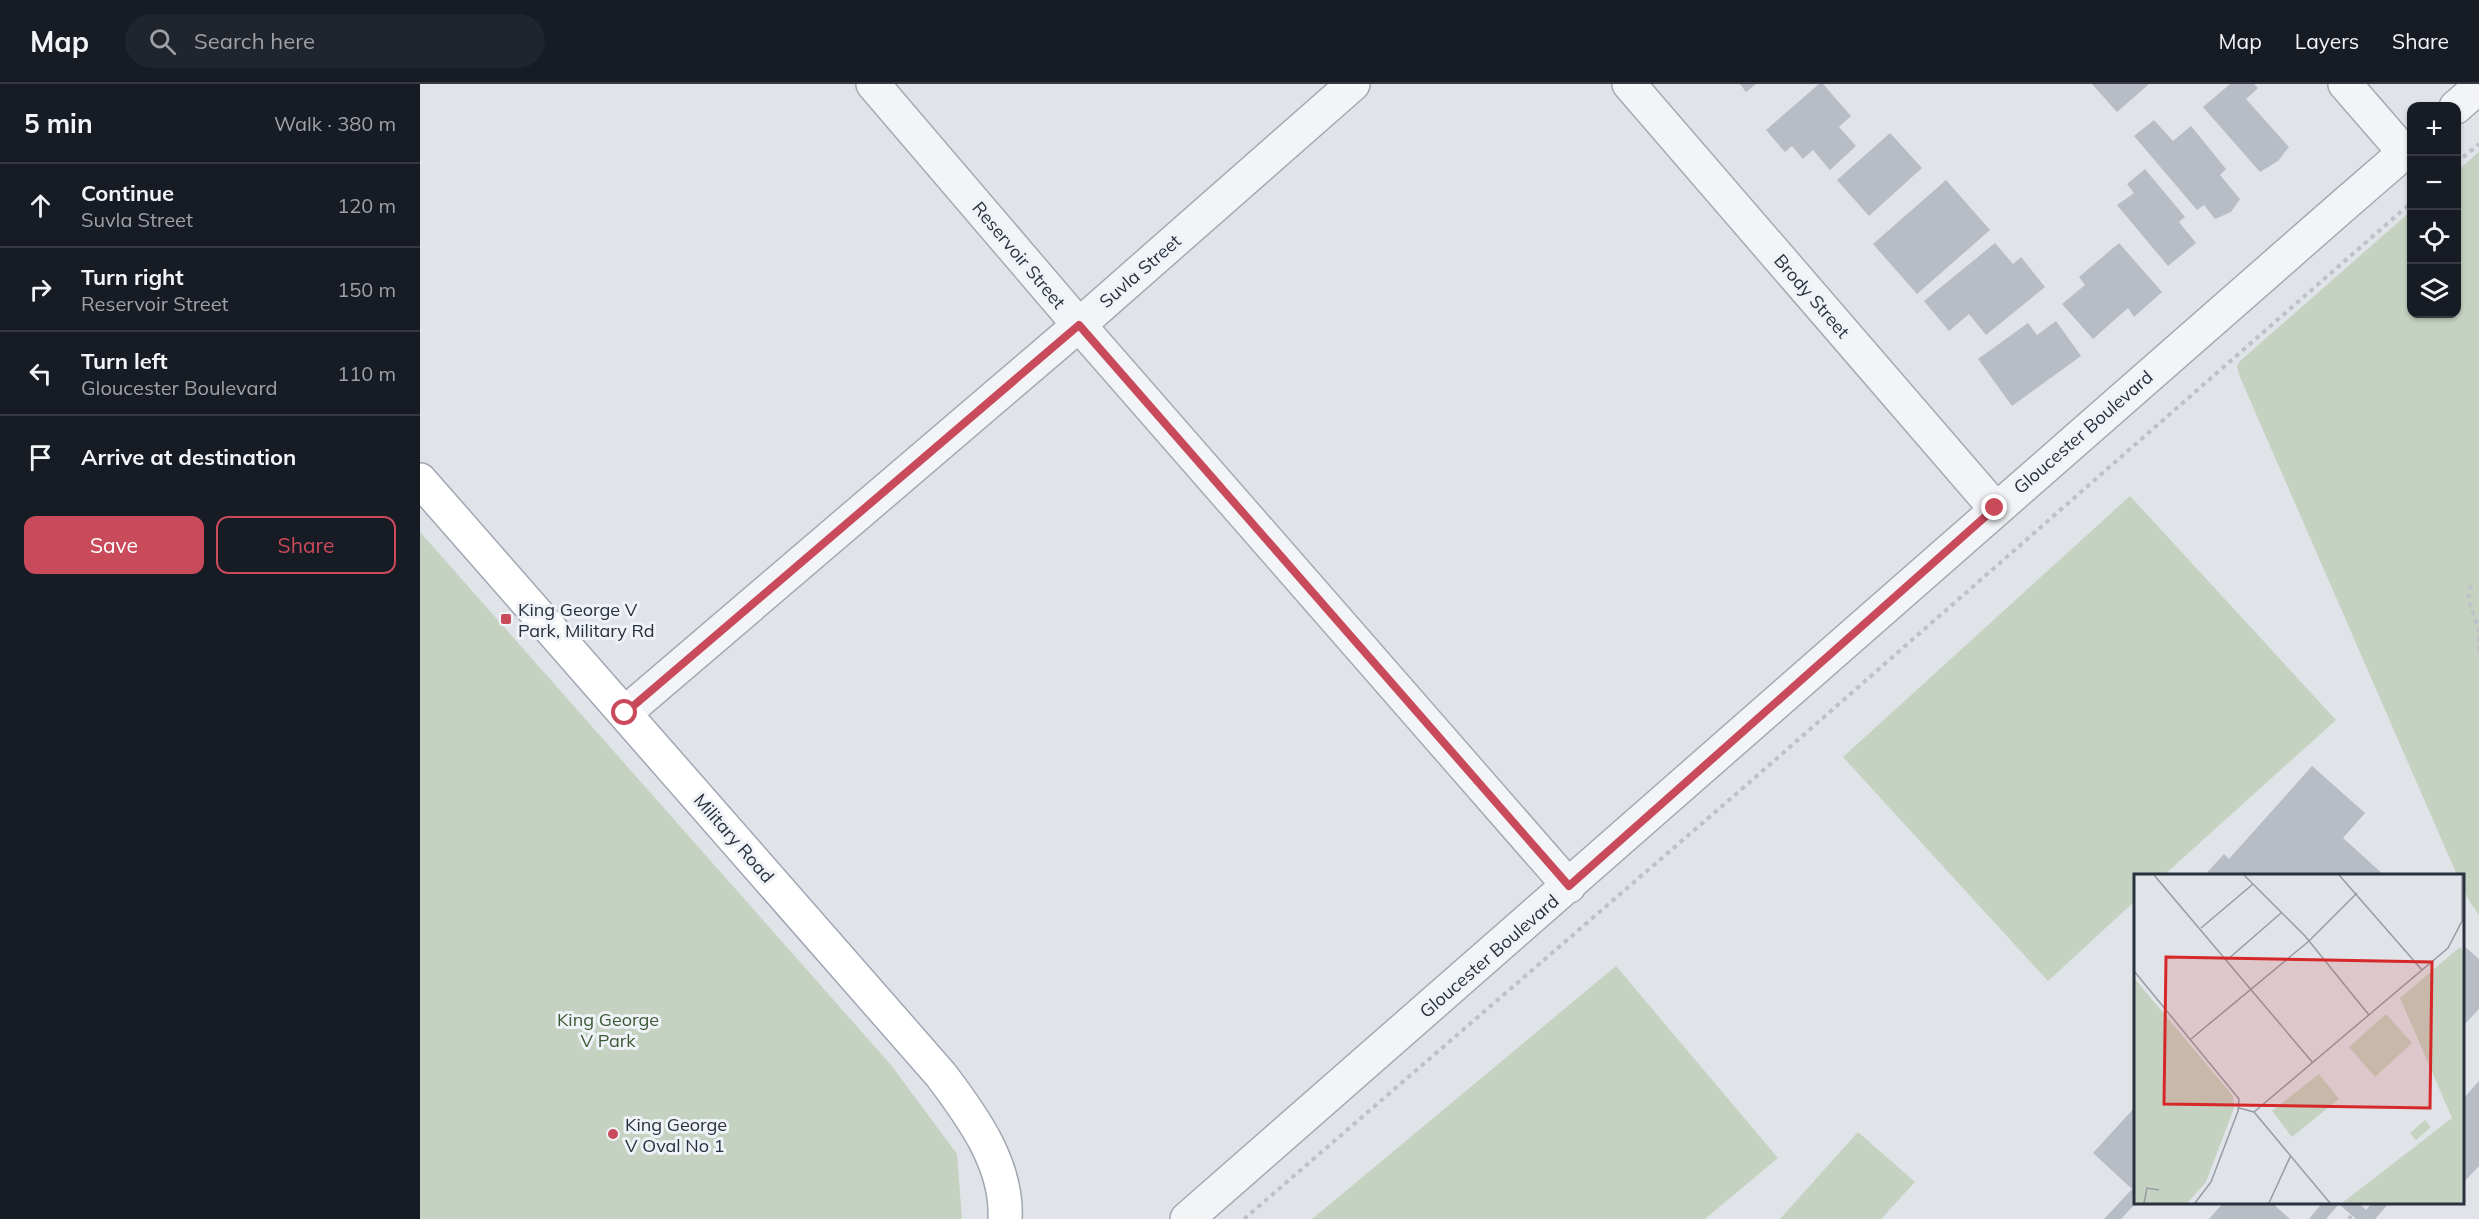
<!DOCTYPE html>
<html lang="en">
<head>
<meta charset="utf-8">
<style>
  :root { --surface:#171b24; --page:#20242c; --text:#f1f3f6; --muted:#9ea1a6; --line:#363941; --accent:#c84a5b }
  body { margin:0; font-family:Mulish,sans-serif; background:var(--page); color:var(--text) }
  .controls { position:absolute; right:18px; top:18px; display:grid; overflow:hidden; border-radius:12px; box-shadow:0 2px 4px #0004 }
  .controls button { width:54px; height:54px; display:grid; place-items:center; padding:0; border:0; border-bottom:2px solid var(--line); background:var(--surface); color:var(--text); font:30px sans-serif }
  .stop { position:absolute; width:18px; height:18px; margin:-14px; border:4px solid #c84a5b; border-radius:50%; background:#fff }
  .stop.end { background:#c84a5b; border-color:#fff; box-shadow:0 2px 6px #0008 }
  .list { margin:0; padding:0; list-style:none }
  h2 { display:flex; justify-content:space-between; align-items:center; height:78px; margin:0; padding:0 24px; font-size:26px }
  h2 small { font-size:20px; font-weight:400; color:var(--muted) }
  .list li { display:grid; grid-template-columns:39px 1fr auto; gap:18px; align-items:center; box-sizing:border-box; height:84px; padding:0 24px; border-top:2px solid var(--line) }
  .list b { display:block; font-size:22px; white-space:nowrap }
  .list p { margin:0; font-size:20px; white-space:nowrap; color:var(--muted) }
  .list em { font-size:20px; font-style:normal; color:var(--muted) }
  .actions { display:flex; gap:12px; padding:18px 24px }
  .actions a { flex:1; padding:14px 0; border:2px solid var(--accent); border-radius:12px; text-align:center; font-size:21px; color:var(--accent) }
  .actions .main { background:var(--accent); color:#fff }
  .icon { flex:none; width:33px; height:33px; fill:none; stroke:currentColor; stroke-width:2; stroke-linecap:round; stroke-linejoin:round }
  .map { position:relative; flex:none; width:2059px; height:1135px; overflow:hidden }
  header { display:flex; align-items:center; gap:36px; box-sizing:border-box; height:84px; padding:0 30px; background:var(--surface); border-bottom:2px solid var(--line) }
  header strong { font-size:28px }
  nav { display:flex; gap:33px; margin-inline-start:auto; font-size:21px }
  .search { width:420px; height:54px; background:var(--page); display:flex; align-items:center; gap:15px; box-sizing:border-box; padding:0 21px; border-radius:33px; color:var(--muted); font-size:22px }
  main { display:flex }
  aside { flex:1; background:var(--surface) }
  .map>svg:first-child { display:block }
  .green { fill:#c5d2c1 }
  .building { fill:#b7bcc5 }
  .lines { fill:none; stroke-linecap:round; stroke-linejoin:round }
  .minor-casing { stroke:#a5aab2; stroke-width:36 }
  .major-casing { stroke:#a0a7b3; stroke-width:36 }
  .path { stroke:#bec1c7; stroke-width:4; stroke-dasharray:4.5 4.5; stroke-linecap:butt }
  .minor { stroke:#f2f4f7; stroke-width:33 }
  .major { stroke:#fff; stroke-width:33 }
  .route { stroke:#c84a5b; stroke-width:8 }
  .poi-dot { fill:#c84a5b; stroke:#eff2f6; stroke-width:2 }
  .labels { text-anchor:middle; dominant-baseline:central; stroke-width:6; stroke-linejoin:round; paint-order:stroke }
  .street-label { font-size:18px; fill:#29313f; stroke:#eff2f6 }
  .poi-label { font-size:18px; fill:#29313f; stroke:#eff2f6; text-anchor:start }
  .park-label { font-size:18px; fill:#3d5a37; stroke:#eff2f6 }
  .inset-road { fill:none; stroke:#979ca4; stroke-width:1.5 }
  .view { fill:#d62828; fill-opacity:0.15; stroke:#d62828; stroke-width:3 }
  .inset-edge { fill:none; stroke:#29313f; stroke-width:3 }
</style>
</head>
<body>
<header>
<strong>Map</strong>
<div class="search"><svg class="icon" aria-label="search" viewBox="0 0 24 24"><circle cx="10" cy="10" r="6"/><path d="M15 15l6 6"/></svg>Search here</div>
<nav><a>Map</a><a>Layers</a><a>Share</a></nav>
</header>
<main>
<aside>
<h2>5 min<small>Walk · 380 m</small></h2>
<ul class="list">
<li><svg class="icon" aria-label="ahead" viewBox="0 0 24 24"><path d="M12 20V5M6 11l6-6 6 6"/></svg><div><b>Continue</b><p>Suvla Street</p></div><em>120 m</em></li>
<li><svg class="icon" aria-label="right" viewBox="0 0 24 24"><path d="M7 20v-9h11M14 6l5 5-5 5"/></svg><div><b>Turn right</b><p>Reservoir Street</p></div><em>150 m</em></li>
<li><svg class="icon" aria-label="left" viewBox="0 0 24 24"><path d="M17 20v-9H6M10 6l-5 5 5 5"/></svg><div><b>Turn left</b><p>Gloucester Boulevard</p></div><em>110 m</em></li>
<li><svg class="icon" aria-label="arrive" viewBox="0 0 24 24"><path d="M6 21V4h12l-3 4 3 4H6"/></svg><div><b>Arrive at destination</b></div></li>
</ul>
<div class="actions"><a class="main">Save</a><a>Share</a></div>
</aside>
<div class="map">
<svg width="2059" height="1135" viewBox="0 0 2059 1135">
  <rect width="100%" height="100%" fill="#e0e3e8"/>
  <!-- green -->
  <path class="green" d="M2059,68v763c-9,-13 -17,-23 -17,-39l-5,-1 -217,-498 -3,-11 3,-5 171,-150 1,103h44l1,-143z
    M1710,412l206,224 -172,155 -28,1 -1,25 -87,80 -205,-224z
    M0,448l471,533 66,89 5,65h-542z
    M1196,882l162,192 -73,61h-393z
    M1438,1048l57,50 -34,37h-101z"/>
  <!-- building -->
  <path class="building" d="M1320,0h16l-10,8z
    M1399,0h4l28,32 -12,11 17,19 -26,24 -17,-20 -10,9 -11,-13 -7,6 -19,-22z
    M1672,0h57l-32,28z
    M1810,0h24l4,4 -12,11 43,48 -11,14 -18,11 -57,-65z
    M1734,36l19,21 18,-15 35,43 -6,6 20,24 -9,13 -16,7 -11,-14 -7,5 -63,-74z
    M1470,49l32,35 -53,48 -32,-36z
    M1725,85l40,48 -6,5 17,21 -28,23 -51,-61 17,-12 -7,-9z
    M1526,96l44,50 -73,64 -44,-50z
    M1575,159l18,21 8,-7 24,30 -59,48 -17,-21 -20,17 -25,-30z
    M1699,159l43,49 -28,25 -6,-9 -35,31 -31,-35 23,-19 -6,-8z
    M1636,237l25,35 -69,50 -34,-47 50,-36 9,12z
    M1892,682l53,47 -22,25 42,38h-181l20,-22 5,5z
    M2042,860l17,15v50l-17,18z
    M2059,997v85l-17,18v-84z
    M1716,1022v97l-15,16h-17l28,-30 -39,-36z
    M1804,1118h47l19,17h-81z
    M1903,1118h35l8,8 7,-8h17l-15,17h-19l-17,-15 -13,15h-17z"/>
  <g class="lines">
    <!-- minor casing -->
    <g class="minor-casing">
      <path id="minor" d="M453,0l206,241 490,561
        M1209,0l366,424
        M1925,0l59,68
        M2036,23l23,-20
        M205,629l454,-388 274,-241
        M767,1135c409,-356 814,-718 1225,-1073"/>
    </g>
    <!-- major casing -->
    <g class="major-casing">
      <path id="major" d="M0,396l521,595c31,41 67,90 64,144"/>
    </g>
    <!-- path -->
    <path class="path" d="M2036,79l23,-19
      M2051,501l-3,14 11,31v23
      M824,1135l499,-431 669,-586
      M1929,1135l2,-3"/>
    <!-- minor -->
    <use href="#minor" class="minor"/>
    <!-- major -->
    <use href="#major" class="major"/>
  </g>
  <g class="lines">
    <!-- route -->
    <path class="route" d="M205,629l454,-388 490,561 426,-378"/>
  </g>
  <!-- markers -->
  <g class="poi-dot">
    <rect x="80" y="529" width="12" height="12" rx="3"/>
    <circle cx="193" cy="1050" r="6"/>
  </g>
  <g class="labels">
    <!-- street labels -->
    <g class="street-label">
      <text transform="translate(599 171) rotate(50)">Reservoir Street</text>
      <text transform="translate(720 187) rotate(-41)">Suvla Street</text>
      <text transform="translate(1392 212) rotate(49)">Brody Street</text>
      <text transform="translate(1663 348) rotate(-41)">Gloucester Boulevard</text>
      <text transform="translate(314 754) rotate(49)">Military Road</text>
      <text transform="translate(1069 872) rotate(-41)">Gloucester Boulevard</text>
    </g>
    <!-- poi labels -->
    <g class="poi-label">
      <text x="98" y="525">King George V<tspan x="98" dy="21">Park, Military Rd</tspan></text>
      <text x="205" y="1040">King George<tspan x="205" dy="21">V Oval No 1</tspan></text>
    </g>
    <!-- park labels -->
    <g class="park-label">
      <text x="188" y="935">King George<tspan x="188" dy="21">V Park</tspan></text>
    </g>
  </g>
  <!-- overview -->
  <g transform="translate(1714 790)">
    <rect width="330" height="330" fill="#e0e3e8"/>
    <path d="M326,73l4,6v250h-122l110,-85 -52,-120zM0,104l99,118 1,12 -28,74 -19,21h-53zM252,140l26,29 -37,34 -26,-30zM185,200l20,25 -47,38 -20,-26zM291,246l6,7 -15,13 -6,-7z" fill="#c5d2c1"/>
    <path class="inset-road" d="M20,1l159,188M110,1l61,61 64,79M205,1l83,95M67,54l52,-44M93,86l54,-47M0,97l105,128 -1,12 -27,71 -16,21M57,165l118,-98 48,-48M105,234l15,4 76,91M120,238l194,-164 14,-27v-46M10,329l3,-15 12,2M135,329l22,-48"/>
    <path class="view" d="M32,83l266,5 -2,146 -266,-4z"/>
    <rect width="330" height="330" class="inset-edge"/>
  </g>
</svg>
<div class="controls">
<button>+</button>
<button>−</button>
<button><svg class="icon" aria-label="locate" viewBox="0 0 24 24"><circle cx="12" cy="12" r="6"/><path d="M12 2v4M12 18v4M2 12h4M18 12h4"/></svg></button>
<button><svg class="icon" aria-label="layers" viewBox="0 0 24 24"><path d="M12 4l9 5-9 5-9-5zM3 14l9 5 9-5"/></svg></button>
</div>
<div class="stop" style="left:205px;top:629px"></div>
<div class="stop end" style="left:1575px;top:424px"></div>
</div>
</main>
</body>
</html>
